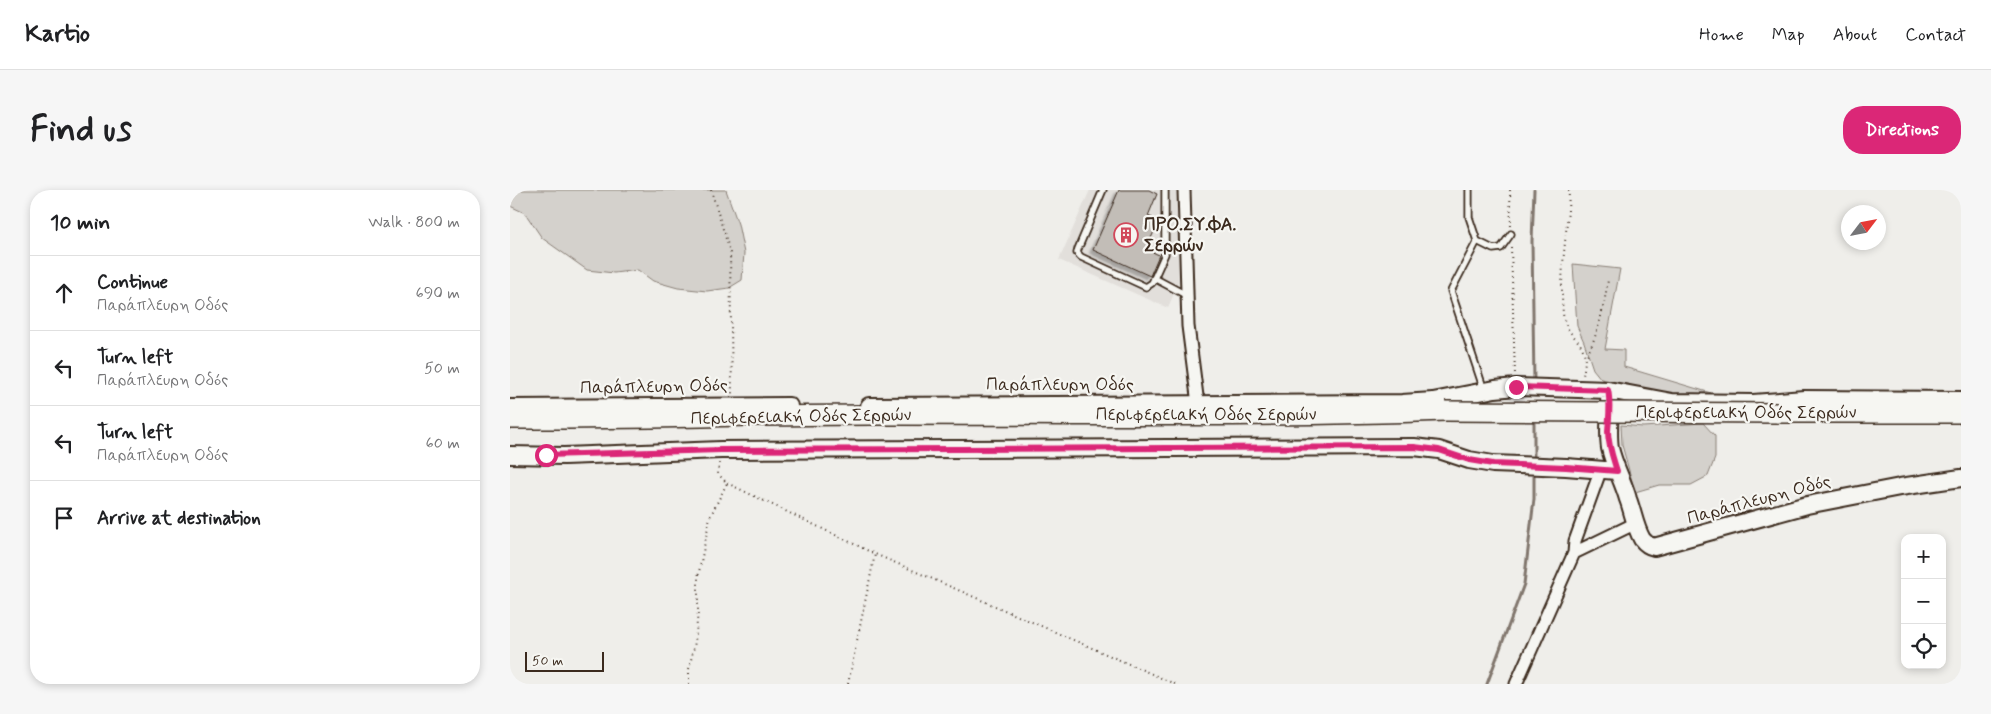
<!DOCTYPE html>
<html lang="en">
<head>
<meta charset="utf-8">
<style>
  :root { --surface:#fff; --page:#f6f6f6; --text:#202124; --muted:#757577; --line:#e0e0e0; --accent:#db2777 }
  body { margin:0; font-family:Mynerve,sans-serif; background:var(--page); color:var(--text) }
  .controls { position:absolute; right:15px; bottom:15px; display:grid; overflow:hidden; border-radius:10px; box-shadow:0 2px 8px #0003 }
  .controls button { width:45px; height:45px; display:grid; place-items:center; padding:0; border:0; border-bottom:1px solid var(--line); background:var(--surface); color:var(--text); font:25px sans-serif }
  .compass { position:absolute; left:1331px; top:15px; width:45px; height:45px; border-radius:50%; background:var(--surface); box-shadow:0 2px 8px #0003; rotate:58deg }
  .scale { position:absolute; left:15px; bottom:12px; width:79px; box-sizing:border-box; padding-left:5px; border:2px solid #3b2a1e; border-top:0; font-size:14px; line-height:18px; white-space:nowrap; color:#3b2a1e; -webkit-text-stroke:4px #f6f6f2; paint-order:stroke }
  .stop { position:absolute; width:15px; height:15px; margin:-11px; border:4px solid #db2777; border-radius:50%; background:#fff }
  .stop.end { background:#db2777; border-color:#fff; box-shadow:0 1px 5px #0008 }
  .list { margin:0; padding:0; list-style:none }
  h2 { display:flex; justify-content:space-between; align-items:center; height:65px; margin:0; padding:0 20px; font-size:21px }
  h2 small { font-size:16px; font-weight:400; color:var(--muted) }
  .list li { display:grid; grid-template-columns:32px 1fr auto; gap:15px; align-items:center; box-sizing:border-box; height:75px; padding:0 20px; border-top:1px solid var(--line) }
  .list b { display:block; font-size:19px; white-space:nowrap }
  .list p { margin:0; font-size:16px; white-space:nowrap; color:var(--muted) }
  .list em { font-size:16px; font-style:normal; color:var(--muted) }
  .icon { flex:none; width:28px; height:28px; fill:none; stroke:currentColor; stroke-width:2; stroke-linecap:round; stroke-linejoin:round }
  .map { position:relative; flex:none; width:1451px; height:494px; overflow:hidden; border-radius:20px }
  header { display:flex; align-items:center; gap:30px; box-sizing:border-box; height:70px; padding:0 25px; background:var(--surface); border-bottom:1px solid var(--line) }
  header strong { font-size:24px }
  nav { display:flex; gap:28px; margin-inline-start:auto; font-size:18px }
  .intro { display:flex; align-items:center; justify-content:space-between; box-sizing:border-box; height:120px; padding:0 30px }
  h1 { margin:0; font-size:35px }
  .button { padding:12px 22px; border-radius:20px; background:var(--accent); color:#fff; font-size:18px; font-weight:700 }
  main { display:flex; gap:30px; padding:0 30px }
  aside { flex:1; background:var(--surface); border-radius:20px; box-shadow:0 2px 8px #0003 }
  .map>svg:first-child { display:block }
  .built { fill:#e2dfdb }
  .green { fill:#d4d1cc; stroke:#887e75 }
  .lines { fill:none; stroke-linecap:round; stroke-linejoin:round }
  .stream { stroke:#81766d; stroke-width:3 }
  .building { fill:#c2bdb7; stroke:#3b2a1e; filter:url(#shadow) }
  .lane-casing { stroke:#3b2a1e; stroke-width:9 }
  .street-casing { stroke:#3b2a1e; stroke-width:15 }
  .secondary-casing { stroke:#3b2a1e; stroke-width:20 }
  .primary-casing { stroke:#3b2a1e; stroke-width:22 }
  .path { stroke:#3b2a1e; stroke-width:2; stroke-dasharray:1 4; stroke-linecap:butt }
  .lane { stroke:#f6f6f2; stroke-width:5.5 }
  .street { stroke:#f6f6f2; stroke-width:11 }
  .secondary { stroke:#f6f6f2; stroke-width:16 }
  .primary { stroke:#f6f6f2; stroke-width:19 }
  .primary-bridge-casing { stroke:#3b2a1e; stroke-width:22; stroke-linecap:butt }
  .primary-bridge { stroke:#f6f6f2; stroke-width:19 }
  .route { stroke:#db2777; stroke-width:6 }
  .labels { text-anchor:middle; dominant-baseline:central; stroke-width:4.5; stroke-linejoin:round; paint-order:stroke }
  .poi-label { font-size:18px; font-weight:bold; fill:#3b2a1e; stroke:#f6f6f2; text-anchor:start }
  .street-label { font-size:18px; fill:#3b2a1e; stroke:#f6f6f2 }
</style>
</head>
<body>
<header>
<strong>Kartio</strong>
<nav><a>Home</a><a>Map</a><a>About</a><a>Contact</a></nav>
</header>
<div class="intro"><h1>Find us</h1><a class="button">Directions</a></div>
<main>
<aside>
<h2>10 min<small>Walk · 800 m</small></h2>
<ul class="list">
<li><svg class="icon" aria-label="ahead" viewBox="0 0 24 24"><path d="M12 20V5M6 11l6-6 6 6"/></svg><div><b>Continue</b><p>Παράπλευρη Οδός</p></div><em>690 m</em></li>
<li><svg class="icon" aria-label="left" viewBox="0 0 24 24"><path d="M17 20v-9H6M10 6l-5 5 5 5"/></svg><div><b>Turn left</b><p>Παράπλευρη Οδός</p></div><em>50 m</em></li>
<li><svg class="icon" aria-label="left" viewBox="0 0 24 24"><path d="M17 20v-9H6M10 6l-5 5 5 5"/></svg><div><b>Turn left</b><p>Παράπλευρη Οδός</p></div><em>60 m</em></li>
<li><svg class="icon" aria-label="arrive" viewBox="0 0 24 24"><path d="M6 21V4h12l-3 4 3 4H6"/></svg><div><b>Arrive at destination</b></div></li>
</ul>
</aside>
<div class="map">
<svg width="1451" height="494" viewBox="0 0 1451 494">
  <defs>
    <filter id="shadow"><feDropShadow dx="-3.5" dy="3.5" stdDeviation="1" flood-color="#0004"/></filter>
  </defs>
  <rect width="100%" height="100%" fill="#efeeea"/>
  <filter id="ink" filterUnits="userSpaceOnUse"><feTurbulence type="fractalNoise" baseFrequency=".02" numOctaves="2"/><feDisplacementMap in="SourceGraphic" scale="10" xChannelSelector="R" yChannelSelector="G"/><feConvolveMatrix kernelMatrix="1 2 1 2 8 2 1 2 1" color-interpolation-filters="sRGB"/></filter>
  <g filter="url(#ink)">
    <!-- built -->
    <path class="built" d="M580,0h89v91l-11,27 -109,-48z"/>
    <!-- green -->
    <path class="green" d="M0,0h216l12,34 6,29 -2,27 -13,8 -22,3 -29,-3 -25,-7 -15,-11 -24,3 -27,-3 -45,-32 -17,-25 -15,-7z
      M1063,74l47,5 -15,80 19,1v17l87,26 -33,2 -77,-16 -8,-10 -9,-27 -7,-16z
      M1193,233l12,13v22l-7,18 -17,9h-32l-24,7 -13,-47 -1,-20 22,2z"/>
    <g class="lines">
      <!-- stream -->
      <path class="stream" d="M1024,0l-2,51 2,141
        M1024,272v-44
        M977,494l37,-100 10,-85v-28"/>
    </g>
    <!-- building -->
    <path class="building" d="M609,0h30l8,4 -9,22 11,5 -13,28 13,6 -9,21 -57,-26z"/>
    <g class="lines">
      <!-- lane casing -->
      <g class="lane-casing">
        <path id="lane" d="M593,0l-25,59 -1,4 4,4 65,30 6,-4 13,-29v-64
          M959,0v27l8,24 -26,50 33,99
          M967,51l16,8 8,-1 10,-14
          M644,88l32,17"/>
      </g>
      <!-- street casing -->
      <g class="street-casing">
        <path id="street" d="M674,0l4,136 10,78
          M1064,363l62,-30
          M1006,494l58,-131 1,-12 26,-72"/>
      </g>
      <!-- secondary casing -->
      <g class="secondary-casing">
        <path id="secondary" d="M1098,200c4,20 -1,38 2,58 4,18 13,33 18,51 5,13 7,28 14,40 3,4 7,7 12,8l153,-42 93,-18 61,-9
          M359,216l533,-3 31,-2 62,-12 21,-2 92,3 64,12 81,1 51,-4 157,1
          M0,218l279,-2
          M0,265l54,1 157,-6 693,-3 25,3 30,10 24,4 73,3 51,4"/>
      </g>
      <!-- primary casing -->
      <g class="primary-casing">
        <path id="primary" d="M1267,223h184
          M0,229c128,1 257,-5 385,-4 183,0 367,3 550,-4"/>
      </g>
      <!-- path -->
      <path class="path" d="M201,0l19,62 2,142
        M1000,0l1,38
        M1059,0c-1,41 -10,82 -6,123 2,22 17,24 21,40 2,7 0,16 -1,23
        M1001,57l4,128
        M1075,169c13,-23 19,-53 23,-79
        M217,293l148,71 300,130
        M179,494v-15l6,-27 3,-30v-35l12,-60 17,-34 -9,-9 1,-11
        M338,494l27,-130"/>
      <!-- lane -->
      <use href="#lane" class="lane"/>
      <!-- street -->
      <use href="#street" class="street"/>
      <!-- secondary -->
      <use href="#secondary" class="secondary"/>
      <!-- primary -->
      <use href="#primary" class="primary"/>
      <!-- primary-bridge casing -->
      <g class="primary-bridge-casing">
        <path id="primary-bridge" d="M935,221l332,2"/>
      </g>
      <!-- primary-bridge -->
      <use href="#primary-bridge" class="primary-bridge"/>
    </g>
  </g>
  <g class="lines" filter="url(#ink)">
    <!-- route -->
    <path class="route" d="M36,265l175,-5 693,-3 25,3 30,10 24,4 73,3 51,4c-4,-13 -9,-26 -9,-40 1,-14 3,-27 0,-41l-92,-3"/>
  </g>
  <!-- icons -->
  <defs>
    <g id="building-ring" transform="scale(1.25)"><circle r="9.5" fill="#f6f6f2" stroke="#d1495b" stroke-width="1.5"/><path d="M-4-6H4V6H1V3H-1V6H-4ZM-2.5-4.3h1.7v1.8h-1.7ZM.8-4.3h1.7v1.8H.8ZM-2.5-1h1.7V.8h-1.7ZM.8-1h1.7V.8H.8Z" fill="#d1495b"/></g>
  </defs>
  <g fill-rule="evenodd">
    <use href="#building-ring" x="616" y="45"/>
  </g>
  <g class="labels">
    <!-- poi labels -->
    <g class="poi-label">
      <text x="634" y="35">ΠΡΟ.ΣΥ.ΦΑ.<tspan x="634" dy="21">Σερρών</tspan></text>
    </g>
    <!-- street labels -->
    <g class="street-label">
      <text x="550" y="195">Παράπλευρη Οδός</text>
      <text transform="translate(144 197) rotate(-1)">Παράπλευρη Οδός</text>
      <text x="1236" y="223">Περιφερειακή Οδός Σερρών</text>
      <text x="696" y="225">Περιφερειακή Οδός Σερρών</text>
      <text transform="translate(291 227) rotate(-1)">Περιφερειακή Οδός Σερρών</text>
      <text transform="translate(1249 310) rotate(-15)">Παράπλευρη Οδός</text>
    </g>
  </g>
</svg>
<div class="controls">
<button>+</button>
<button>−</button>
<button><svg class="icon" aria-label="locate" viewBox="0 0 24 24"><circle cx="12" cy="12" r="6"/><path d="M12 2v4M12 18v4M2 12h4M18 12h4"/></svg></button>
</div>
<svg class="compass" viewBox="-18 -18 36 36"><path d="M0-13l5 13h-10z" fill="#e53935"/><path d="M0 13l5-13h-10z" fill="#757577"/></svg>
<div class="scale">50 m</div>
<div class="stop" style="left:36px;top:265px"></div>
<div class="stop end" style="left:1006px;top:197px"></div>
</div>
</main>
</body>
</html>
